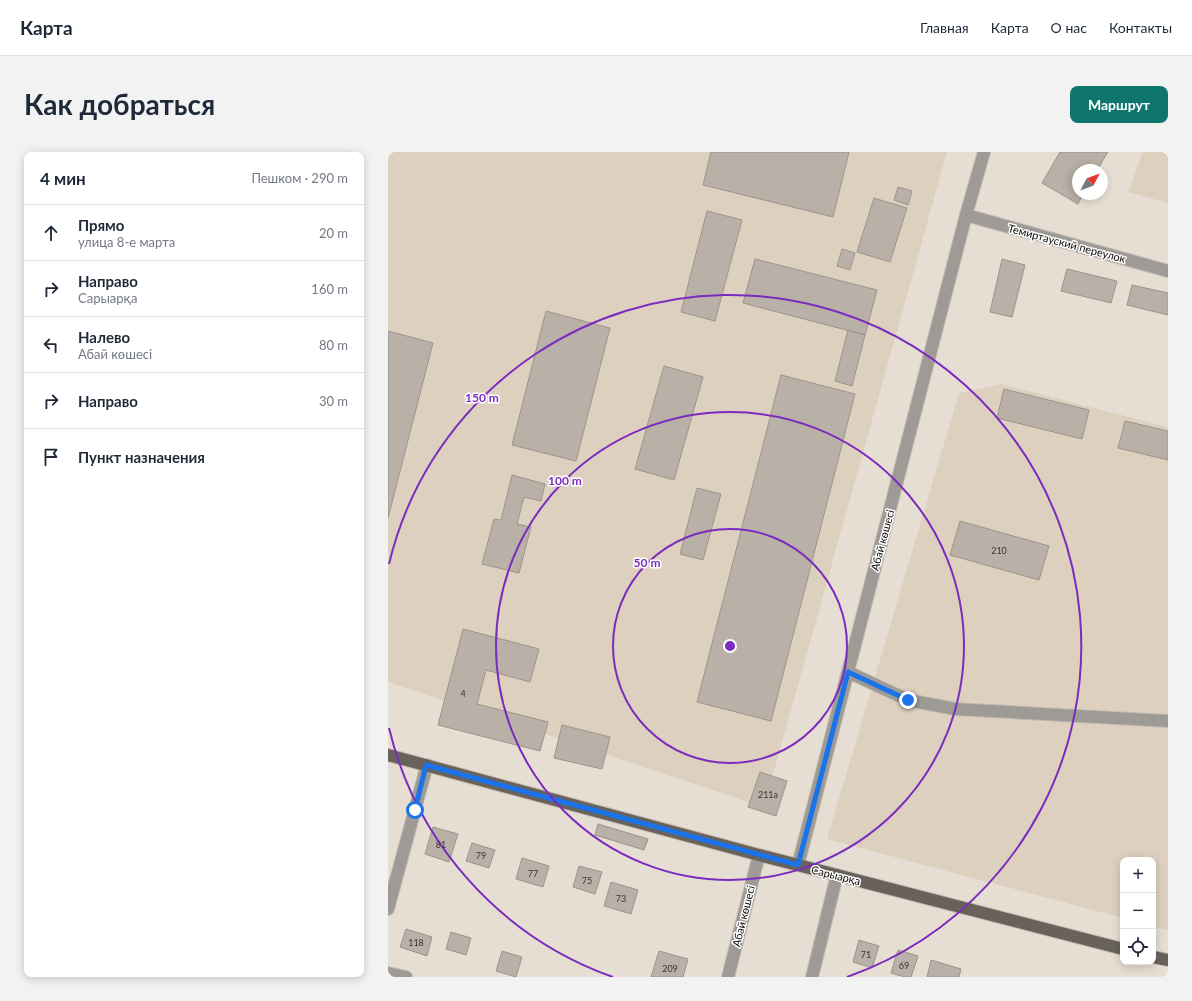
<!DOCTYPE html>
<html lang="ru">
<head>
<meta charset="utf-8">
<style>
  :root { --surface:#fff; --page:#f2f2f3; --text:#1f2937; --muted:#747a83; --line:#e0e1e3; --accent:#0f766e }
  body { margin:0; font-family:Lato,sans-serif; background:var(--page); color:var(--text) }
  .controls { position:absolute; right:12px; bottom:12px; display:grid; overflow:hidden; border-radius:8px; box-shadow:0 2px 10px #0003 }
  .controls button { width:36px; height:36px; display:grid; place-items:center; padding:0; border:0; border-bottom:1px solid var(--line); background:var(--surface); color:var(--text); font:20px sans-serif }
  .compass { position:absolute; left:684px; top:12px; width:36px; height:36px; border-radius:50%; background:var(--surface); box-shadow:0 2px 10px #0003; rotate:49deg }
  .stop { position:absolute; width:12px; height:12px; margin:-9px; border:3px solid #1a73e8; border-radius:50%; background:#fff }
  .stop.end { background:#1a73e8; border-color:#fff; box-shadow:0 1px 4px #0008 }
  .list { margin:0; padding:0; list-style:none }
  h2 { display:flex; justify-content:space-between; align-items:center; height:52px; margin:0; padding:0 16px; font-size:17px }
  h2 small { font-size:13px; font-weight:400; color:var(--muted) }
  .list li { display:grid; grid-template-columns:26px 1fr auto; gap:12px; align-items:center; box-sizing:border-box; height:56px; padding:0 16px; border-top:1px solid var(--line) }
  .list b { display:block; font-size:15px; white-space:nowrap }
  .list p { margin:0; font-size:13px; white-space:nowrap; color:var(--muted) }
  .list em { font-size:13px; font-style:normal; color:var(--muted) }
  .icon { flex:none; width:22px; height:22px; fill:none; stroke:currentColor; stroke-width:2; stroke-linecap:round; stroke-linejoin:round }
  .map { position:relative; flex:none; width:780px; height:825px; overflow:hidden; border-radius:8px }
  header { display:flex; align-items:center; gap:24px; box-sizing:border-box; height:56px; padding:0 20px; background:var(--surface); border-bottom:1px solid var(--line) }
  header strong { font-size:19px }
  nav { display:flex; gap:22px; margin-inline-start:auto; font-size:14px }
  .intro { display:flex; align-items:center; justify-content:space-between; box-sizing:border-box; height:96px; padding:0 24px }
  h1 { margin:0; font-size:28px }
  .button { padding:10px 18px; border-radius:8px; background:var(--accent); color:#fff; font-size:14px; font-weight:700 }
  main { display:flex; gap:24px; padding:0 24px }
  aside { flex:1; background:var(--surface); border-radius:8px; box-shadow:0 2px 10px #0003 }
  .map>svg:first-child { display:block }
  .built { fill:#ded0bf }
  .building { fill:#b9b1a7; stroke:#9c948a }
  .lines { fill:none; stroke-linecap:round; stroke-linejoin:round }
  .minor-casing { stroke:#c4bcb3; stroke-width:14 }
  .major-casing { stroke:#c4bcb3; stroke-width:14 }
  .minor { stroke:#9e9a96; stroke-width:12 }
  .major { stroke:#68625a; stroke-width:12 }
  .route { stroke:#1a73e8; stroke-width:5 }
  .ring { fill:none; stroke:#7b2cbf; stroke-width:2 }
  .labels { text-anchor:middle; dominant-baseline:central; stroke-width:3; stroke-linejoin:round; paint-order:stroke }
  .number-label { font-size:9px; fill:#3a3530 }
  .street-label { font-size:11px; fill:#0f0c09; stroke:#fff }
  .centre { fill:#7b2cbf; stroke:#fff; stroke-width:2 }
  .ring-label { font-size:12px; text-anchor:middle; font-weight:bold; fill:#7b2cbf; stroke:#fff; stroke-width:3; stroke-linejoin:round; paint-order:stroke }
</style>
</head>
<body>
<header>
<strong>Карта</strong>
<nav><a>Главная</a><a>Карта</a><a>О нас</a><a>Контакты</a></nav>
</header>
<div class="intro"><h1>Как добраться</h1><a class="button">Маршрут</a></div>
<main>
<aside>
<h2>4 мин<small>Пешком · 290 m</small></h2>
<ul class="list">
<li><svg class="icon" aria-label="ahead" viewBox="0 0 24 24"><path d="M12 20V5M6 11l6-6 6 6"/></svg><div><b>Прямо</b><p>улица 8-е марта</p></div><em>20 m</em></li>
<li><svg class="icon" aria-label="right" viewBox="0 0 24 24"><path d="M7 20v-9h11M14 6l5 5-5 5"/></svg><div><b>Направо</b><p>Сарыарқа</p></div><em>160 m</em></li>
<li><svg class="icon" aria-label="left" viewBox="0 0 24 24"><path d="M17 20v-9H6M10 6l-5 5 5 5"/></svg><div><b>Налево</b><p>Абай көшесі</p></div><em>80 m</em></li>
<li><svg class="icon" aria-label="right" viewBox="0 0 24 24"><path d="M7 20v-9h11M14 6l5 5-5 5"/></svg><div><b>Направо</b></div><em>30 m</em></li>
<li><svg class="icon" aria-label="arrive" viewBox="0 0 24 24"><path d="M6 21V4h12l-3 4 3 4H6"/></svg><div><b>Пункт назначения</b></div></li>
</ul>
</aside>
<div class="map">
<svg width="780" height="825" viewBox="0 0 780 825">
  <rect width="100%" height="100%" fill="#e7ded3"/>
  <!-- built -->
  <path class="built" d="M0,0h559l-183,655 -376,-125z
    M755,0h25v51l-40,-11z
    M614,232l166,43v503l-15,-4v-66h-30v58l-296,-79 132,-446z"/>
  <!-- building -->
  <path class="building" d="M323,0h138l-16,65 -130,-32z
    M672,0h48l-11,18h-19v24h5l-5,10 -36,-21z
    M510,35l14,4 -4,14 -14,-5z
    M486,46l33,10 -17,54 -33,-10z
    M319,59l35,9 -27,101 -34,-9z
    M454,97l13,4 -5,17 -13,-4z
    M367,107l122,31 -12,45 -122,-32z
    M614,107l23,6 -13,52 -22,-5z
    M679,117l50,12 -6,22 -50,-12z
    M744,133l36,8v22l-41,-10z
    M158,159l64,17 -34,133 -64,-16z
    M460,178l17,5 -13,51 -17,-5z
    M0,179l45,12 -45,175z
    M276,214l39,11 -29,103 -39,-11z
    M393,223l74,19 -84,327 -74,-19z
    M616,237l85,21 -7,29 -85,-21z
    M737,269l43,10v29l-50,-12z
    M124,323l33,9 -4,17 -17,-4 -7,27 14,3 -12,46 -37,-9 12,-45 7,1z
    M309,336l24,6 -18,66 -23,-6z
    M572,369l89,25 -10,34 -89,-25z
    M75,477l76,20 -9,33 -44,-12 -9,34 71,18 -8,29 -102,-26z
    M174,573l48,12 -8,32 -48,-11z
    M372,620l27,9 -11,35 -28,-9z
    M210,672l50,15 -4,11 -49,-15z
    M45,675l25,7 -9,28 -24,-8z
    M84,691l23,7 -6,18 -23,-7z
    M134,706l27,8 -6,21 -27,-8z
    M191,714l23,6 -7,22 -22,-7z
    M223,730l27,8 -7,24 -27,-8z
    M18,777l26,8 -5,19 -27,-9z
    M63,780l20,6 -5,17 -20,-6z
    M471,788l20,6 -7,22 -19,-6z
    M510,798l20,6 -7,21h-6l-14,-4z
    M114,799l20,6 -6,20 -20,-6z
    M271,799l29,8 -5,18h-32z
    M543,808l30,9 -2,8h-32z"/>
  <g class="lines">
    <!-- minor casing -->
    <g class="minor-casing">
      <path id="minor" d="M578,63l202,56
        M460,520l60,28 47,9 213,12
        M410,713l168,-650 18,-63
        M0,757l39,-144
        M0,821l18,4
        M340,825l31,-122
        M424,825l25,-102"/>
    </g>
    <!-- major casing -->
    <g class="major-casing">
      <path id="major" d="M0,603l371,100 364,94
        M765,805l15,3"/>
    </g>
    <!-- minor -->
    <use href="#minor" class="minor"/>
    <!-- major -->
    <use href="#major" class="major"/>
  </g>
  <g class="lines">
    <!-- route -->
    <path class="route" d="M27,658l11,-45 372,100 50,-193 60,28"/>
  </g>
  <!-- distance rings -->
  <g class="ring">
    <circle cx="342" cy="494" r="117"/>
    <circle cx="342" cy="494" r="234"/>
    <path d="M225 825A351 351 0 0 1 1 576M1 412A351 351 0 1 1 459 825"/>
  </g>
  <g class="labels">
    <!-- number labels -->
    <g class="number-label">
      <text x="611" y="398">210</text>
      <text x="75" y="541">4</text>
      <text x="380" y="642">211а</text>
      <text x="53" y="692">81</text>
      <text x="93" y="703">79</text>
      <text x="145" y="721">77</text>
      <text x="199" y="728">75</text>
      <text x="233" y="746">73</text>
      <text x="28" y="790">118</text>
      <text x="478" y="802">71</text>
      <text x="516" y="813">69</text>
      <text x="282" y="816">209</text>
    </g>
    <!-- street labels -->
    <g class="street-label">
      <text transform="translate(679 91) rotate(15)">Темиртауский переулок</text>
      <text transform="translate(494 388) rotate(-75)">Абай көшесі</text>
      <text transform="translate(448 723) rotate(14)">Сарыарқа</text>
      <text transform="translate(355 764) rotate(-76)">Абай көшесі</text>
    </g>
  </g>
  <circle cx="342" cy="494" r="6" class="centre"/>
  <g class="ring-label">
    <text x="94" y="250">150 m</text>
    <text x="177" y="333">100 m</text>
    <text x="259" y="415">50 m</text>
  </g>
</svg>
<div class="controls">
<button>+</button>
<button>−</button>
<button><svg class="icon" aria-label="locate" viewBox="0 0 24 24"><circle cx="12" cy="12" r="6"/><path d="M12 2v4M12 18v4M2 12h4M18 12h4"/></svg></button>
</div>
<svg class="compass" viewBox="-18 -18 36 36"><path d="M0-13l5 13h-10z" fill="#e53935"/><path d="M0 13l5-13h-10z" fill="#747a83"/></svg>
<div class="stop" style="left:27px;top:658px"></div>
<div class="stop end" style="left:520px;top:548px"></div>
</div>
</main>
</body>
</html>
